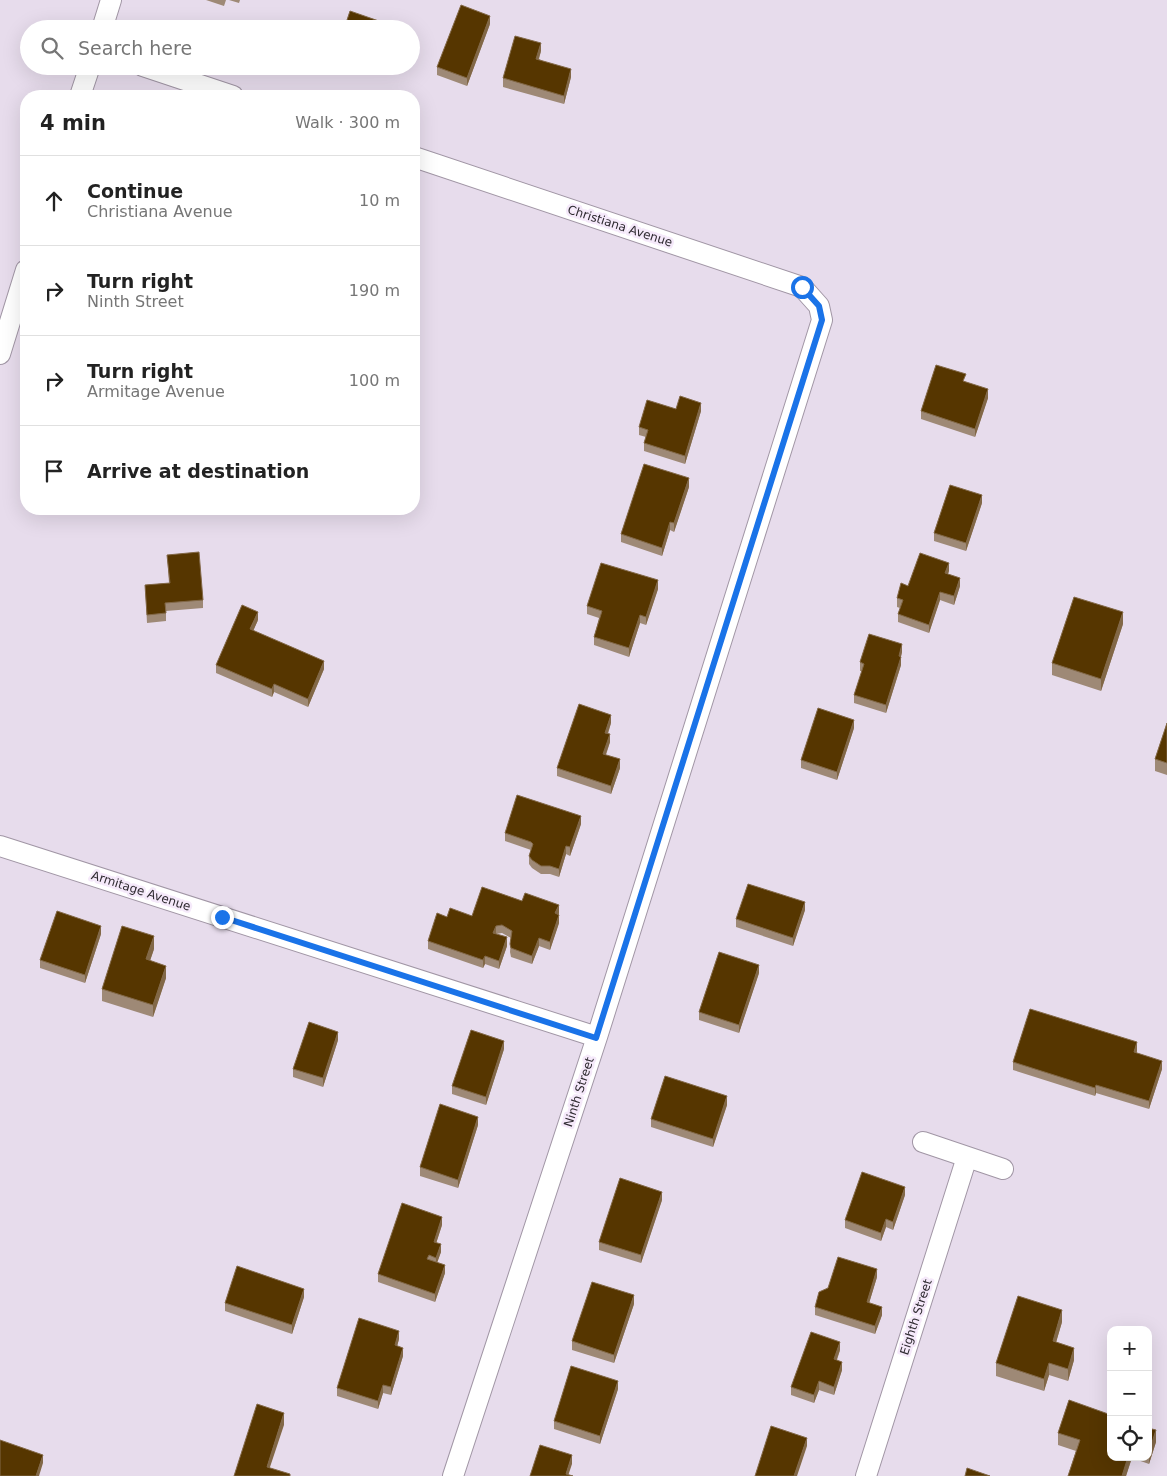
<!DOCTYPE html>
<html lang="en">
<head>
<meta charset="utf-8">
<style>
  :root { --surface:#fff; --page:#f2f2f2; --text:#222; --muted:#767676; --line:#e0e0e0 }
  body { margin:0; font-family:"DejaVu Sans",sans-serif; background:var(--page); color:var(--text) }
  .controls { position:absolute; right:15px; bottom:15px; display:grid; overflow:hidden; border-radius:10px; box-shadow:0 5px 20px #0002 }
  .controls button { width:45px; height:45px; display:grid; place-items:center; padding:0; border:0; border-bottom:1px solid var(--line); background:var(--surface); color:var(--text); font:25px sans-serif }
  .stop { position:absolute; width:15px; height:15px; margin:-11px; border:4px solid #1a73e8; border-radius:50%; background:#fff }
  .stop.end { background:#1a73e8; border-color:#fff; box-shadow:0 1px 5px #0008 }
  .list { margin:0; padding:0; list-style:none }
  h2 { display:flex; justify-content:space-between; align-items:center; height:65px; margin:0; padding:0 20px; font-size:21px }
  h2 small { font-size:16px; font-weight:400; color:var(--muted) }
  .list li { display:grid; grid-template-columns:32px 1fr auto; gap:15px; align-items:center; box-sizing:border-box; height:90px; padding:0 20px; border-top:1px solid var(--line) }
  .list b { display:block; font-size:19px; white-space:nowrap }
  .list p { margin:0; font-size:16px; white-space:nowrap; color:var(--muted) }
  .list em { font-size:16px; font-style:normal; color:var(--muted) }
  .icon { flex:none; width:28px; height:28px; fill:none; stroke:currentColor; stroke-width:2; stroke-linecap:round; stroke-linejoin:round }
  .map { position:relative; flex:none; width:1167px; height:1476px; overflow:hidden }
  .search { position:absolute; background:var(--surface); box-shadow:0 5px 20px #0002; left:20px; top:20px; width:400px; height:55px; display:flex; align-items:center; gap:12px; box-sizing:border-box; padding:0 18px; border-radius:28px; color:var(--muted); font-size:19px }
  .panel { position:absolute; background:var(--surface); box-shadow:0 5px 20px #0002; left:20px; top:90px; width:400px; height:425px; border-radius:20px }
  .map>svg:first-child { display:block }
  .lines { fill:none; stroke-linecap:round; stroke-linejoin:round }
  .street-casing { stroke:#a196a5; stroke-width:22 }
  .street { stroke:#fff; stroke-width:20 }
  .wall { fill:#9e8976 }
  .shaded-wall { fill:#826847 }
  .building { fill:#563600; stroke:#826847 }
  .route { stroke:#1a73e8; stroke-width:6 }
  .labels { text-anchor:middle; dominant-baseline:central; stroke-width:5; stroke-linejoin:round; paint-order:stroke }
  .street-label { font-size:12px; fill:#2e2a30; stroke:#f5e9fa }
</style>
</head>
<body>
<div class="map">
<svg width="1167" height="1476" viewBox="0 0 1167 1476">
  <rect width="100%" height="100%" fill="#e7dcec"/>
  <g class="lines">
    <!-- street casing -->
    <g class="street-casing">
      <path id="street" d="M102,29l9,-29
        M143,66l90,30
        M80,96l10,-30
        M414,157l388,130 17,19 3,14 -225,717 -144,439
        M0,354l26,-84
        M0,846l597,191
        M923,1142l80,27
        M866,1476l101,-319"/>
    </g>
    <!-- street -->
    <use href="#street" class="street"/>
  </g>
  <!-- wall -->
  <path class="wall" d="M206,0h20l-2,6z
    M229,0h11l-1,3z
    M490,24l-23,62 -30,-11v-8z
    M541,51l-2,8 32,18 -7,27 -61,-17v-9z
    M966,382l22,16 -13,39 -54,-18v-8z
    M676,409l25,2 -16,53 -41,-13v-8l2,-6 -7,-2v-8z
    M689,487l-15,45 -4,-2 -8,26 -41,-14v-8z
    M982,503l-16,48 -32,-10v-8z
    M167,555l36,45v8l-37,3v10l-19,2 -2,-38 24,-2z
    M949,571l-1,3 12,12 -6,19 -14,-5 -11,33 -31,-11v-8l2,-6 -3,-1v-9l11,-12z
    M658,589l-12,36 -6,-2 -11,34 -35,-12v-8l5,-19 -12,-4v-8z
    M258,620l-5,11 71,38 -16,38 -34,-15 -2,5 -56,-24v-8z
    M1123,624l-22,67 -49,-16v-12z
    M902,652l-1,5v8l-15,48 -32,-10v-8l8,-24h-2v-9z
    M611,723l-3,11 2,8 -4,13 14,13 -9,26 -54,-18v-8z
    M1167,723v52l-12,-4v-12z
    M854,728l-17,52 -36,-12v-8z
    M581,824l-11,32 -4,-2 -7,23 -9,-3h-9l-9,-6 -3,-4v-8l2,-6 -26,-9v-8z
    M805,910l-12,36 -57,-19v-8z
    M559,913v10l-9,27 -11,-4 -7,18 -21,-7 -1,-5 1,-14 -9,-5 -6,1 11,12 -8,23 -14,-5 -2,4 -55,-19v-8l19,-24z
    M101,934l-16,49 -45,-15v-8z
    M154,949l-4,12 16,17 -13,39 -51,-16v-12z
    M759,973l-20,60 -40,-13v-8z
    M338,1040l-15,47 -30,-10v-8z
    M504,1049l-18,56 -34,-11v-8z
    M1137,1051l-1,2 26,16 -13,40 -53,-16 -1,3 -82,-26v-8z
    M727,1105l-14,42 -62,-20v-8z
    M478,1125l-20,63 -38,-12v-9z
    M905,1195l-12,35 -7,-3 -5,14 -36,-13v-8z
    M662,1200l-21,63 -42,-13v-8z
    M442,1225l-6,18 5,9 -4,10 8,11 -10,29 -57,-20v-8z
    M877,1277l-8,26 13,12 -7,19 -60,-19v-8z
    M304,1297l-12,37 -67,-23v-8z
    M634,1304l-20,59 -42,-13v-9z
    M1062,1322l-6,20 18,18 -6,21 -19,-6 -5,16 -48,-15v-13z
    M399,1339l-2,7 6,10 -12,39 -8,-2 -5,16 -41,-13v-8z
    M840,1350l-3,10 5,10 -8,25 -15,-5 -5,13 -23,-8v-8z
    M618,1389l-18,55 -46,-15v-8z
    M1069,1400l42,57h37v-29l8,14 -7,22 -17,-6 -6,18h-58l8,-25 -18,-6v-12z"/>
  <!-- shaded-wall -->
  <path class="shaded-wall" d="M490,16v8l-23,62v-8z
    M541,43v8l-5,16v-8z
    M571,69v8l-7,27v-8z
    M988,389v9l-13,39v-8z
    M701,403v8l-16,53v-8z
    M689,478v9l-15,45v-9z
    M982,495v8l-16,48v-8z
    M670,522v8l-8,26v-8z
    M949,563v8l-4,10v-8z
    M960,578v8l-6,19v-9z
    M658,580v9l-12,36v-8z
    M940,592v8l-11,33v-8z
    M258,612v8l-8,18v-9z
    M1123,612v12l-22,67v-12z
    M640,615v8l-11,34v-9z
    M902,644v8l-3,12v-8z
    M901,657v8l-15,48v-8z
    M324,661v8l-16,38v-8z
    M274,684v8l-2,5v-8z
    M611,715v8l-6,18v-8z
    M854,720v8l-17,52v-8z
    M610,734v8l-7,20v-8z
    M620,759v9l-9,26v-8z
    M581,816v8l-11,32v-9z
    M566,846v8l-7,23v-8z
    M805,902v8l-12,36v-8z
    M559,905v8l-4,9v-9z
    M559,915v8l-9,27v-8z
    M101,926v8l-16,49v-8z
    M496,926v8l-3,-1z
    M154,936v13l-8,23v-13z
    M507,937v9l-8,23v-8z
    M539,938v8l-7,18v-8z
    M485,956v8l-2,4v-8z
    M759,965v8l-20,60v-8z
    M166,966v12l-13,39v-12z
    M338,1032v8l-15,47v-9z
    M504,1041v8l-18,56v-8z
    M1137,1042v9l-3,9v-8z
    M1162,1061v8l-13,40v-8z
    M1096,1085v8l-1,3v-8z
    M727,1096v9l-14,42v-8z
    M478,1117v8l-20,63v-8z
    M905,1187v8l-12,35v-8z
    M662,1192v8l-21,63v-8z
    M442,1217v8l-8,25v-8z
    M886,1219v8l-5,14v-8z
    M441,1244v8l-5,14v-8z
    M445,1265v8l-10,29v-8z
    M877,1269v8l-10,33v-8z
    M304,1289v8l-12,37v-9z
    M634,1295v9l-20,59v-8z
    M882,1307v8l-7,19v-8z
    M1062,1310v12l-9,31v-12z
    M399,1331v8l-4,15v-9z
    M840,1342v8l-6,17v-8z
    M403,1348v8l-12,39v-8z
    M1074,1348v12l-6,21v-12z
    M842,1362v8l-8,25v-8z
    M1049,1363v12l-5,16v-12z
    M618,1381v8l-18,55v-8z
    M819,1381v9l-5,13v-8z
    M383,1385v8l-5,16v-8z
    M284,1413v12l-17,51v-9z
    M1156,1430v12l-7,22v-12z
    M807,1438v8l-10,30h-3z
    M43,1455v8l-4,13h-3z
    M572,1455v9l-4,12 -2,-2z
    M1128,1457h4l-6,19h-4z"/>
  <!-- building -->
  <path class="building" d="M461,5l29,11 -23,62 -30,-11z
    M350,11l49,17 -1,1h-54z
    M515,36l26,7 -5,16 35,10 -7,27 -61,-18z
    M936,365l30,9 -3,7 25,8 -13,40 -54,-18z
    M680,396l21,7 -16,53 -41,-13 4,-13 -9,-3 8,-27 29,9z
    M644,464l45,14 -15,45 -4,-1 -8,26 -41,-14z
    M950,485l32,10 -16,48 -32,-10z
    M199,552l4,48 -38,3 1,10 -19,2 -2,-30 25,-2 -3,-28z
    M920,553l29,10 -4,10 15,5 -6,18 -14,-4 -11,33 -31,-11 5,-14 -6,-2 4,-15 7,3z
    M601,563l57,17 -12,37 -6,-2 -11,33 -35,-11 8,-26 -15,-5z
    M1074,597l49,15 -22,67 -49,-16z
    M242,605l16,7 -8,17 74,32 -16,38 -34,-15 -2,5 -56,-24z
    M869,634l33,10 -3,12 2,1 -15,48 -32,-10 10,-31 -4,-2z
    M579,704l32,11 -6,18 5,1 -7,20 17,5 -9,27 -54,-18z
    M818,708l36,12 -17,52 -36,-12z
    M1167,723v40l-12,-4z
    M517,795l64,21 -11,31 -4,-1 -7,23 -9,-3h-9l-9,-6 -3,-4 4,-12 -2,-2 -26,-9z
    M748,884l57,18 -12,36 -57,-19z
    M482,887l40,14 3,-8 34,12 -4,8 4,2 -9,27 -11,-4 -7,18 -21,-8 -1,-4 2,-13 -10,-6 -6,1 -3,7 14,4 -8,24 -14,-5 -2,4 -55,-19 9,-28 10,4 3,-9 22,8z
    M57,911l44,15 -16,49 -45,-15z
    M122,926l32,10 -8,23 20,7 -13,39 -51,-16z
    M719,952l40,13 -20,60 -40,-13z
    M1030,1009l107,33 -3,10 28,9 -13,40 -53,-16 -1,3 -82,-26z
    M309,1022l29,10 -15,46 -30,-9z
    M471,1030l33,11 -18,56 -34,-11z
    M665,1076l62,20 -14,43 -62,-20z
    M440,1104l38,13 -20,63 -38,-13z
    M862,1172l43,15 -12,35 -7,-3 -5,14 -36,-13z
    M620,1178l42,14 -21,63 -42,-13z
    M402,1203l40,14 -8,25 7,2 -5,14 -7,-3 -2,4 18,6 -10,29 -57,-20z
    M838,1257l39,12 -10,33 15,5 -7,19 -60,-19 4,-15 9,-4z
    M237,1266l67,23 -12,36 -67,-22z
    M592,1282l42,13 -20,60 -42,-14z
    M1018,1296l44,14 -9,31 21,7 -6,21 -19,-6 -5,16 -48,-16z
    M359,1318l40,13 -4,14 8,3 -12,39 -8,-2 -5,16 -41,-13z
    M811,1332l29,10 -6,17 8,3 -8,25 -15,-6 -5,14 -23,-8z
    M571,1366l47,15 -18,55 -46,-15z
    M1069,1400l42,15v42h17l-6,19h-54l12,-36 -22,-7z
    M257,1404l27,9 -17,54 23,7v2h-56z
    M771,1426l36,12 -13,38h-39z
    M1148,1428l8,2 -7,22 -1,-1z
    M0,1440l43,15 -7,21h-36z
    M540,1445l32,10 -6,19 7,2h-43z
    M967,1468l23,8h-25z"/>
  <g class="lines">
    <!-- route -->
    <path class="route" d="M222,917l374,121 226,-718 -3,-14 -17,-19"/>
  </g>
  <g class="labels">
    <!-- street labels -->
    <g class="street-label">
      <text transform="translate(620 226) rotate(18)">Christiana Avenue</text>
      <text transform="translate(141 891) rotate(18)">Armitage Avenue</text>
      <text transform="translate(579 1092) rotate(-72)">Ninth Street</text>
      <text transform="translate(916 1317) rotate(-72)">Eighth Street</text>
    </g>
  </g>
</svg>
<div class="controls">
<button>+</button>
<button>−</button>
<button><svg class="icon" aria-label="locate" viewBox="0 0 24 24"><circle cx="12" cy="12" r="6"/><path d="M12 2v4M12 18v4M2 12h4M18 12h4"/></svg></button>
</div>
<div class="stop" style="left:802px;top:287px"></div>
<div class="stop end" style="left:222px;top:917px"></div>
<div class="search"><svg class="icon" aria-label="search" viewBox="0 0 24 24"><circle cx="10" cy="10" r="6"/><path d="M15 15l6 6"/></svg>Search here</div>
<section class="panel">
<h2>4 min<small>Walk · 300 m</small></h2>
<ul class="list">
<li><svg class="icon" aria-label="ahead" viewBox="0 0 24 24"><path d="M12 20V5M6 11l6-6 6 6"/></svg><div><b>Continue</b><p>Christiana Avenue</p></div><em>10 m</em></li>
<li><svg class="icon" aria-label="right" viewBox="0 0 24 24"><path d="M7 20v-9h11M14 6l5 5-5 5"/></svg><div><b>Turn right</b><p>Ninth Street</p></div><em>190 m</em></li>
<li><svg class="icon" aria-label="right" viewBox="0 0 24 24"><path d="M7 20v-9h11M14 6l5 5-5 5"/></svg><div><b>Turn right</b><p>Armitage Avenue</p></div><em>100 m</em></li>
<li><svg class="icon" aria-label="arrive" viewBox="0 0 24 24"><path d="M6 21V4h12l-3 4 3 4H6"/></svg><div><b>Arrive at destination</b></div></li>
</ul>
</section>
</div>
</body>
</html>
